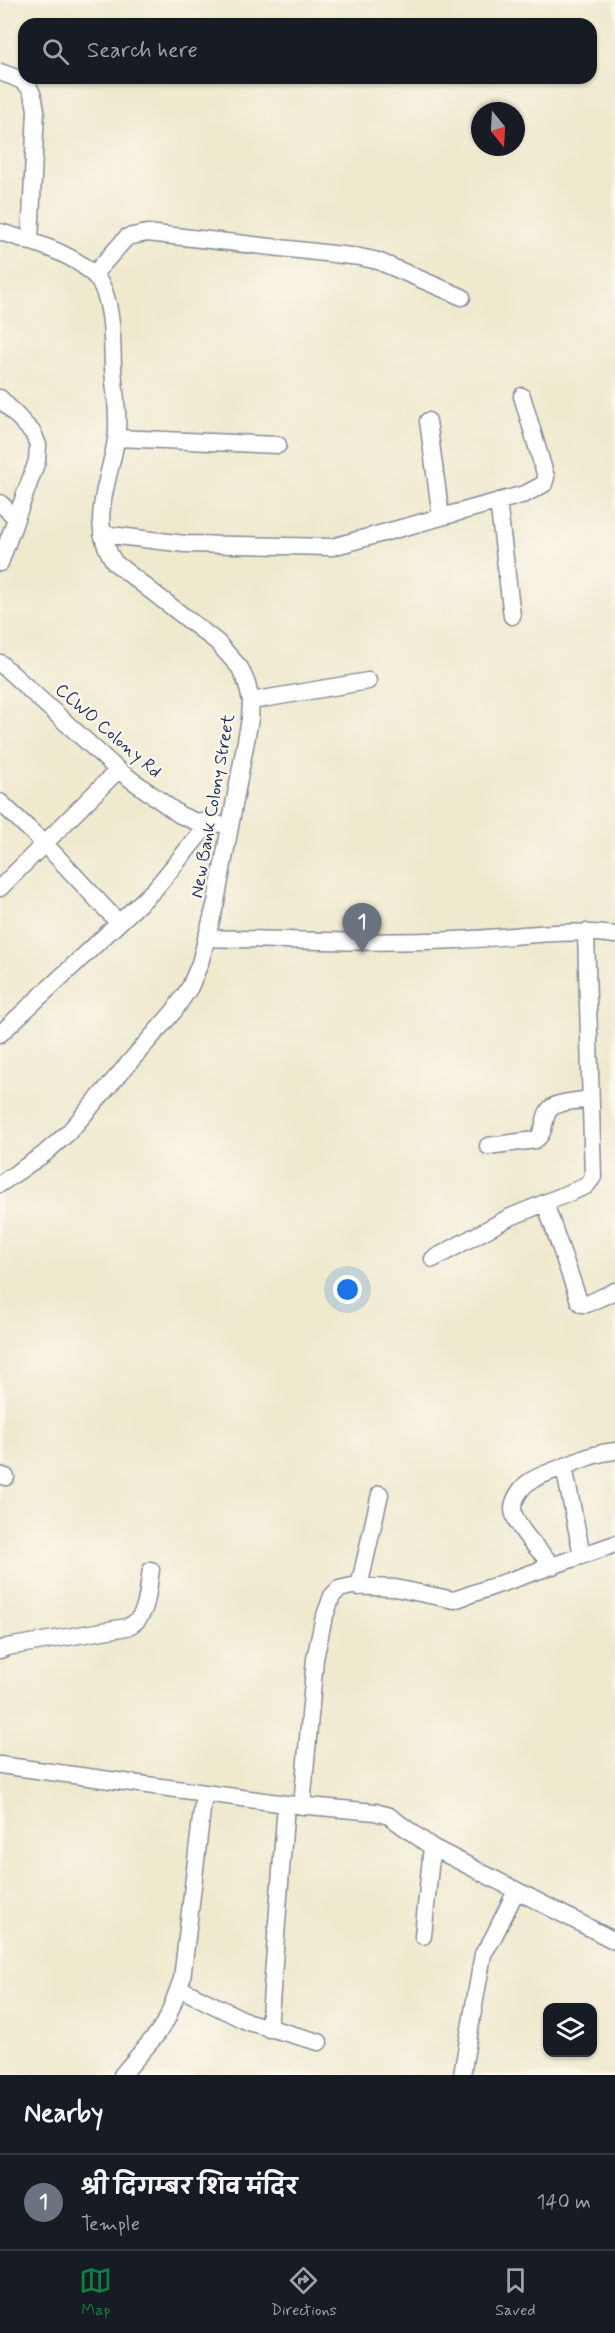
<!DOCTYPE html>
<html lang="en">
<head>
<meta charset="utf-8">
<style>
  :root { --surface:#171b24; --page:#242831; --text:#f1f3f6; --muted:#9ea1a6; --line:#363941; --accent:#0b8043 }
  body { margin:0; font-family:Mynerve,"Playpen Sans Deva",sans-serif; background:var(--page); color:var(--text) }
  .controls { position:absolute; right:18px; bottom:18px; display:grid; overflow:hidden; border-radius:12px; box-shadow:0 2px 4px #0004 }
  .controls button { width:54px; height:54px; display:grid; place-items:center; padding:0; border:0; border-bottom:2px solid var(--line); background:var(--surface); color:var(--text); font:30px sans-serif }
  .compass { position:absolute; left:471px; top:102px; width:54px; height:54px; border-radius:50%; background:var(--surface); box-shadow:0 2px 4px #0004; rotate:162deg }
  .you { position:absolute; left:348px; top:1290px; width:21px; height:21px; margin:-15px; border:4px solid #fff; border-radius:50%; background:#1a73e8; box-shadow:0 0 0 9px #1a73e833 }
  .badge { display:grid; place-items:center; width:39px; height:39px; border-radius:50%; background:var(--accent); color:#fff; font-size:20px; font-weight:700 }
  .pin { position:absolute; translate:-50% -50px; filter:drop-shadow(0 2px 3px #0008) }
  .pin::after { content:''; position:absolute; top:32px; width:21px; height:18px; background:inherit; clip-path:polygon(0 0,100% 0,50% 100%) }
  .list { margin:0; padding:0; list-style:none }
  h2 { display:flex; justify-content:space-between; align-items:center; height:78px; margin:0; padding:0 24px; font-size:26px }
  h2 small { font-size:20px; font-weight:400; color:var(--muted) }
  .list li { display:grid; grid-template-columns:39px 1fr auto; gap:18px; align-items:center; box-sizing:border-box; height:96px; padding:0 24px; border-top:2px solid var(--line) }
  .list b { display:block; font-size:22px; white-space:nowrap }
  .list p { margin:0; font-size:20px; white-space:nowrap; color:var(--muted) }
  .list em { font-size:20px; font-style:normal; color:var(--muted) }
  .icon { flex:none; width:33px; height:33px; fill:none; stroke:currentColor; stroke-width:2; stroke-linecap:round; stroke-linejoin:round }
  .map { position:relative; flex:none; width:615px; height:2075px; overflow:hidden }
  .search { position:absolute; background:var(--surface); box-shadow:0 2px 4px #0004; left:18px; right:18px; top:18px; height:66px; display:flex; align-items:center; gap:15px; box-sizing:border-box; padding:0 21px; border-radius:18px; color:var(--muted); font-size:22px }
  .sheet { height:174px; background:var(--surface) }
  nav { display:flex; justify-content:space-around; align-items:center; box-sizing:border-box; height:84px; border-top:2px solid var(--line); background:var(--surface); font-size:16px; color:var(--muted) }
  nav a { display:grid; justify-items:center; gap:3px }
  nav .on { color:var(--accent) }
  .map>svg:first-child { display:block }
  .lines { fill:none; stroke-linecap:round; stroke-linejoin:round }
  .minor-casing { stroke:#858c96; stroke-width:19 }
  .minor { stroke:#fff; stroke-width:16 }
  .labels { text-anchor:middle; dominant-baseline:central; stroke-width:5; stroke-linejoin:round; paint-order:stroke }
  .street-label { font-size:18px; fill:#1b2f5e; stroke:#fbf7ec }
</style>
</head>
<body>
<div class="map">
<svg width="615" height="2075" viewBox="0 0 615 2075">
  <rect width="100%" height="100%" fill="#fbf7ec"/>
  <filter id="ink" filterUnits="userSpaceOnUse"><feTurbulence type="fractalNoise" baseFrequency=".0167" numOctaves="2"/><feDisplacementMap in="SourceGraphic" scale="12" xChannelSelector="R" yChannelSelector="G"/><feConvolveMatrix kernelMatrix="1 2 1 2 8 2 1 2 1" color-interpolation-filters="sRGB"/></filter>
  <filter id="wash" filterUnits="userSpaceOnUse"><feTurbulence type="fractalNoise" baseFrequency=".008" numOctaves="4" result="noise"/><feDisplacementMap in="SourceGraphic" scale="24" xChannelSelector="R" yChannelSelector="G"/><feGaussianBlur stdDeviation="1.35" result="paint"/><feColorMatrix in="noise" values="0 0 0 0 0 0 0 0 0 0 0 0 0 0 0 0 0 1.4 0 .05"/><feComposite in="paint" operator="in"/></filter>
  <g filter="url(#wash)">
    <rect width="100%" height="100%" fill="#efe9ce"/>
  </g>
  <g filter="url(#ink)">
    <g class="lines">
      <!-- minor casing -->
      <g class="minor-casing">
        <path id="minor" d="M0,72c25,9 32,10 36,38l-6,132
          M0,232c31,9 93,26 104,59 9,24 8,51 9,76 1,24 7,51 3,73 -7,44 -29,83 -1,123l102,79 23,26 7,16 4,17 -1,18 -34,183 -16,61 -10,24 -16,24 -106,122 -24,21 -44,30
          M94,274l33,-37 20,-4 213,24 18,4 84,36
          M0,398l33,35 5,12 -1,16 -37,102
          M428,421l13,96
          M117,438l161,7
          M498,501l14,115
          M0,503l16,15
          M102,534l83,10 147,3 193,-53 19,-10 2,-7 -24,-81
          M0,663l118,107 62,45 14,6 24,3
          M251,701l117,-20
          M0,802l45,42 73,78
          M0,888l118,-118
          M206,938c83,2 166,6 249,2 54,-2 106,-12 160,-5
          M0,1034l154,-144 55,-67
          M488,1146l47,-6c14,-8 5,-29 21,-35 10,-4 23,-4 34,-6
          M545,1203l34,98 3,3h5l28,-13
          M433,1259l75,-41 78,-32 7,-9 -7,-245
          M564,1467l18,88
          M0,1475l6,2
          M553,1566c-11,-13 -39,-39 -40,-57 0,-9 8,-22 16,-27 10,-7 22,-10 34,-15 18,-7 32,-14 52,-16
          M359,1587l21,-93
          M0,1650l7,-3 120,-20c22,-9 20,-35 24,-57
          M0,1765l286,39 89,8 14,4 43,31 183,94
          M302,1806l13,-147 8,-38 9,-25 7,-7 13,-3 43,2 59,12 161,-56
          M423,1936l9,-89
          M179,1988l69,34 71,20
          M269,2029l17,-225
          M122,2075l35,-41 10,-15 15,-40 22,-186
          M462,2075l21,-121 10,-16 23,-47"/>
      </g>
      <!-- minor -->
      <use href="#minor" class="minor"/>
    </g>
  </g>
  <g class="labels">
    <!-- street labels -->
    <g class="street-label">
      <text transform="translate(108 731) rotate(41)">CCWO Colony Rd</text>
      <text transform="translate(213 806) rotate(-80)">New Bank Colony Street</text>
    </g>
  </g>
</svg>
<div class="controls">
<button><svg class="icon" aria-label="layers" viewBox="0 0 24 24"><path d="M12 4l9 5-9 5-9-5zM3 14l9 5 9-5"/></svg></button>
</div>
<svg class="compass" viewBox="-18 -18 36 36"><path d="M0-13l5 13h-10z" fill="#e53935"/><path d="M0 13l5-13h-10z" fill="#9ea1a6"/></svg>
<div class="you"></div>
<div class="pin badge" style="left:362px;top:953px;background:#6b7280">1</div>
<div class="search"><svg class="icon" aria-label="search" viewBox="0 0 24 24"><circle cx="10" cy="10" r="6"/><path d="M15 15l6 6"/></svg>Search here</div>
</div>
<section class="sheet">
<h2>Nearby<small></small></h2>
<ul class="list">
<li><span class="badge" style="background:#6b7280">1</span><div><b>श्री दिगम्बर शिव मंदिर</b><p>Temple</p></div><em>140 m</em></li>
</ul>
</section>
<nav>
<a class="on"><svg class="icon" aria-label="map" viewBox="0 0 24 24"><path d="M3 6l6-2 6 2 6-2v14l-6 2-6-2-6 2zM9 4v14M15 6v14"/></svg>Map</a>
<a><svg class="icon" aria-label="directions" viewBox="0 0 24 24"><path d="M12 3l9 9-9 9-9-9zM9 14v-3h6M13 9l2 2-2 2"/></svg>Directions</a>
<a><svg class="icon" aria-label="saved" viewBox="0 0 24 24"><path d="M7 4h10v16l-5-4-5 4z"/></svg>Saved</a>
</nav>
</body>
</html>
